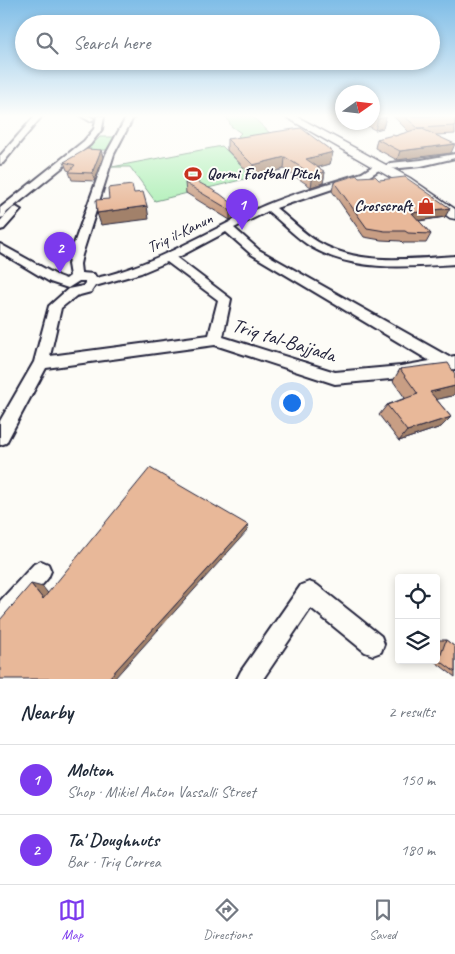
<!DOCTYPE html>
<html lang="en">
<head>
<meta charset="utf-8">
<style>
  :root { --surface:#fff; --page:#f6f6f7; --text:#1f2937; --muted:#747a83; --line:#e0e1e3; --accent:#7c3aed }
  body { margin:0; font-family:Caveat,sans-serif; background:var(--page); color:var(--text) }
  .controls { position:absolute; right:15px; bottom:15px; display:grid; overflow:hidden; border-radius:5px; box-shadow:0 2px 8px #0003 }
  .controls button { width:45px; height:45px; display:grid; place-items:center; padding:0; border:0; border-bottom:1px solid var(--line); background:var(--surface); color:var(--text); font:25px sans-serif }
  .compass { position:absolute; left:335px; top:85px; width:45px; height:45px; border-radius:50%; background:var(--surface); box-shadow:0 2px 8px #0003; rotate:76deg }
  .you { position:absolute; left:291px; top:402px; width:18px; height:18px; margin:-12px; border:4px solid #fff; border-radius:50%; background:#1a73e8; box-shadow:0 0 0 8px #1a73e833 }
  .badge { display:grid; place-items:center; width:32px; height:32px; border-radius:50%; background:var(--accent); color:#fff; font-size:16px; font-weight:700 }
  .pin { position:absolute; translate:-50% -41px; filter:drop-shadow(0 1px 2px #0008) }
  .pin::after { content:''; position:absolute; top:26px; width:18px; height:15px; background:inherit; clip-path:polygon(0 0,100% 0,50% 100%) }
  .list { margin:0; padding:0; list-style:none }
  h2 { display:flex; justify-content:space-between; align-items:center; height:65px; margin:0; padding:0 20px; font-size:21px }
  h2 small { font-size:16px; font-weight:400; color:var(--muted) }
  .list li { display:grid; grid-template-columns:32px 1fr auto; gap:15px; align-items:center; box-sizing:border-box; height:70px; padding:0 20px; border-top:1px solid var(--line) }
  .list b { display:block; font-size:19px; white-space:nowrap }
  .list p { margin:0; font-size:16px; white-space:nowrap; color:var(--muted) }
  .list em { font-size:16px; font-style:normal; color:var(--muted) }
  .icon { flex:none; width:28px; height:28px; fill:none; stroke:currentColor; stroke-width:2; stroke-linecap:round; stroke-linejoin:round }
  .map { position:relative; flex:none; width:455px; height:679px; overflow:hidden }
  .search { position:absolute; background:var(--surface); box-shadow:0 2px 8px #0003; left:15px; right:15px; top:15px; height:55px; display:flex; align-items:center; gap:12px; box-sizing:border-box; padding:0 18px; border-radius:28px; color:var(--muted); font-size:19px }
  .sheet { height:205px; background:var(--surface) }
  nav { display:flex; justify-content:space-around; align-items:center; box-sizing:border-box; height:70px; border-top:1px solid var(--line); background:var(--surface); font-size:14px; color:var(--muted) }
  nav a { display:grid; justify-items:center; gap:2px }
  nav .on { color:var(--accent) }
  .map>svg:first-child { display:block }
  .green { fill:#afefb7; stroke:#688879 }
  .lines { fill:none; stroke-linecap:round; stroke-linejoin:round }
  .minor-casing { stroke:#22223b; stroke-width:4 }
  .highway-casing { stroke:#22223b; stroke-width:3 }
  .minor { fill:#fdfcf7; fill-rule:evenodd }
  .highway { fill:#fdfcf7; fill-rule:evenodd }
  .wall { fill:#c89e84; stroke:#22223b }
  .shaded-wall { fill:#a2816b; stroke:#22223b }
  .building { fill:#e8b899; stroke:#22223b }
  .labels { text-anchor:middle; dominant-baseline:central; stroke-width:4; stroke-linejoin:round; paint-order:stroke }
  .far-poi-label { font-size:16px; font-weight:bold; fill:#22223b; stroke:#fdfcf7; text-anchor:start }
  .far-street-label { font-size:16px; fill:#22223b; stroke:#fdfcf7 }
  .street-label { font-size:20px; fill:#22223b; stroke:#fdfcf7 }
</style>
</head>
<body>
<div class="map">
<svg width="455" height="679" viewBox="0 0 455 679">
  <rect width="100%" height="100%" fill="#fdfcf7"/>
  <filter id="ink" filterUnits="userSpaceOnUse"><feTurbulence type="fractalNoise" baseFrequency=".02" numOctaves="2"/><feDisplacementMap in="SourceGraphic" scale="10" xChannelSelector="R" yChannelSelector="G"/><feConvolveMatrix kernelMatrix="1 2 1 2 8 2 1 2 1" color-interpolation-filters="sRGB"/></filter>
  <g filter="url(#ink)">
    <!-- green -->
    <path class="green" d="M226,116h26l25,24 -29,2 -10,-6 3,-3 -10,-7z
      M100,137h15l-6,13h-22z
      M222,146l31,31 -98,24 -25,-34h-18z"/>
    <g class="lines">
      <!-- minor casing -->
      <g class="minor-casing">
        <path id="minor" d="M35,116h7l-39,47 -3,1v-8z
          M81,116h9l4,3 -4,2z
          M97,116h7l-2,13 -12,16 -83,67 -3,5 -4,1v-10l84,-67 10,-12z
          M127,116h7l-20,38 -32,101 -2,9 1,9 13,1 2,4c59,-13 110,-46 165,-71 32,-14 67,-23 101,-34l14,-9h6v4l-14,9 -92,31c14,11 27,25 42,34 41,24 92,17 137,14v8c-48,3 -99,8 -142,-16 -17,-10 -30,-25 -45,-37l-34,17 25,22 190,107 6,-1v13l-54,9 -66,6 -120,-39 -169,23 -40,75 -6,2v-24l34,-59 15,-56 19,-17 15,-3 2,-3v-2h-6l-11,7 -18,-6 -50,-30v-8l58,32 8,3 4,-3 -2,-12 2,-9 36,-101zM226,232l25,22 179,107 -29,5 -66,6 -112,-35 8,-38 -54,-41zM167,262l51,38 -9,35 -159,21 11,-48 15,-12 15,-4 4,-6 46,-13z
          M455,154v4l-34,8 -31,3 -4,-3 4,-3 31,-3z
          M16,207l5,3 -17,19 -4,1v-9l13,-13z
          M41,561l7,3 3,7 -3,7 -40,47 -8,3v-27l34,-37z
          M309,582l8,3 64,51 3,8 -3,8 -8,3 -8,-3 -54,-44 -48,71h-26l4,-8 60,-86z"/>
      </g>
      <!-- highway casing -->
      <g class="highway-casing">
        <path id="highway" d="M284,116h12l114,62 45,31v10l-5,-1 -48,-34z"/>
      </g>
      <!-- minor -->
      <use href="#minor" class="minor"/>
      <!-- highway -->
      <use href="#highway" class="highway"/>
    </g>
    <!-- wall -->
    <path class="wall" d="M372,116h14l-3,12 -8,2 -15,-8h12z
      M393,116h62v18l-19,1 15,18 -54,7 -22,-12 2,-9 18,-3 14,-4z
      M227,139l106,13 -3,12 -12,3 7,5 -2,11 -12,4 -27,-18 -31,8 -26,-27z
      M101,150l2,7 -8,24 -23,-1 -3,-8 1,-1 -3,-1 -3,-8z
      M359,177l86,40 -26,4 12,13 -5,9h-23l-2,-2 -20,-1 -17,-3 -32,-46 2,-9z
      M185,183l52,24v9l-7,4 -44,-27z
      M400,369l55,5v19l-3,3 -16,3 15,18 -10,10 -42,14 -20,-26 8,-10 18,-7 -12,-17z
      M438,640h8l9,7v30l-22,-17h3v-14z"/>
    <!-- shaded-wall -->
    <path class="shaded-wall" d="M386,117l-3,11 -8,2 3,-11z
      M455,144l-4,9 -54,7 3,-9z
      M101,150l2,7 -8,24 -3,-8z
      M333,152l-3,12 -25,7 1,-12z
      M285,157l-1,12 -31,8v-12z
      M325,172l-2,11 -12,4 2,-12z
      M147,206l2,13 -48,6 -4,-12z
      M237,207v9l-7,4v-10z
      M450,208l-5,9 -37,5 4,-9z
      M455,386v7l-3,3 -31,7 9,-11z
      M451,417l-10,10 -42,14 8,-10z
      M248,525l-1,6 -133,148h-6z
      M31,584l12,3 11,14 -11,-2z"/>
    <!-- building -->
    <path class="building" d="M373,116h13v1l-8,2z
      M404,116h51v10l-37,2z
      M301,128l32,24 -27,7 19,13 -12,3 -28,-18 -32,8 -26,-26z
      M420,128l35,16 -55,7 -23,-12 16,-4 2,1z
      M87,149l14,1 -9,23 -23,-1 6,-7 -11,-3z
      M357,175l2,2 16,-1 4,4 26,-3 45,31 -38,5 19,21 -23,-1 -3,-2h-20l-18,-3 -33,-46z
      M189,177l31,17 17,13 -7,3 -45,-27z
      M132,185l2,8 9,-1 4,14 -50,7 -1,-13 13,-1 -1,-11z
      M448,363l7,11v12l-25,6 21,25 -44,14 -20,-26 31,-11 -18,-25z
      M150,468l98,57 -140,154h-108v-59l31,-36 12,15z
      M446,640l9,7v25l-16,-12z"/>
  </g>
  <!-- sky -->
  <linearGradient id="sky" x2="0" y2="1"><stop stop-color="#7fbde7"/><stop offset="0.55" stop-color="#fefefb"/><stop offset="1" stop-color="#fefefb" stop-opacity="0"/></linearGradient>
  <rect width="455" height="211" fill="url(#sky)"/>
  <!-- icons -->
  <defs>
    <g id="stadium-bare" transform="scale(1.35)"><path d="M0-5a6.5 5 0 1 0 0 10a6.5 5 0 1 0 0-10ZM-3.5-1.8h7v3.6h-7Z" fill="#c8321e" stroke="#fdfcf7" stroke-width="2.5" paint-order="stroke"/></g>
    <g id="shop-bare" transform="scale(1.35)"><path d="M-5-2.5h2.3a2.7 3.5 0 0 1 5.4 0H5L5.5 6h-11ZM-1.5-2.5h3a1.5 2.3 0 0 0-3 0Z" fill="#c8321e" stroke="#fdfcf7" stroke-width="2.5" paint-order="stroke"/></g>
  </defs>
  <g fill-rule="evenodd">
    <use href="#stadium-bare" x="193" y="174"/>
    <use href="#shop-bare" x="426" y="206"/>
  </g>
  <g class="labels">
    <!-- far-poi labels -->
    <g class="far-poi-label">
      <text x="207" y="174">Qormi Football Pitch</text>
      <text x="412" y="206" text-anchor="end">Crosscraft</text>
    </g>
    <!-- far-street labels -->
    <g class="far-street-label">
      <text transform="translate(180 233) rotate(-26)">Triq il-Kanun</text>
    </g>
    <!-- street labels -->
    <g class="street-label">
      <text transform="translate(284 340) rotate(17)">Triq tal-Bajjada</text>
    </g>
  </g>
</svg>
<div class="controls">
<button><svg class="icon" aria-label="locate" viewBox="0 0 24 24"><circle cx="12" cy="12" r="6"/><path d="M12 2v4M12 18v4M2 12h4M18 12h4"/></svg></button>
<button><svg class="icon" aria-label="layers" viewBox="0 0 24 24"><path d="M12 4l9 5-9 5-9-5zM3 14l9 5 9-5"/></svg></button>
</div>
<svg class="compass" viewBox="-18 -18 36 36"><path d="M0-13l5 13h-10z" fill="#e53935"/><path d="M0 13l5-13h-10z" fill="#747a83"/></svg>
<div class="you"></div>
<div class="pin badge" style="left:242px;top:230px">1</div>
<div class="pin badge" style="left:60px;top:273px">2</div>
<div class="search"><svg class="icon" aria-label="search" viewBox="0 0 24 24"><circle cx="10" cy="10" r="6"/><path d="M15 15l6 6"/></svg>Search here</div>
</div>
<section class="sheet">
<h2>Nearby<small>2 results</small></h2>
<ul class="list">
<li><span class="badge">1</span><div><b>Molton</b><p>Shop · Mikiel Anton Vassalli Street</p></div><em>150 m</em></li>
<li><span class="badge">2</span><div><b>Ta' Doughnuts</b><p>Bar · Triq Correa</p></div><em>180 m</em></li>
</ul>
</section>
<nav>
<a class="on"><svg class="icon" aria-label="map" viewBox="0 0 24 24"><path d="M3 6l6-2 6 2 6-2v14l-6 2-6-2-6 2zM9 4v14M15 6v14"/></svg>Map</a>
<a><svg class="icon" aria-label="directions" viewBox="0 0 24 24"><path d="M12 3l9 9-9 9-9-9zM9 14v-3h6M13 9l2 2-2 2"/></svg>Directions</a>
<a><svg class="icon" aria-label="saved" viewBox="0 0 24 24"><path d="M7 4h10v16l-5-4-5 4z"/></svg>Saved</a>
</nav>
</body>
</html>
